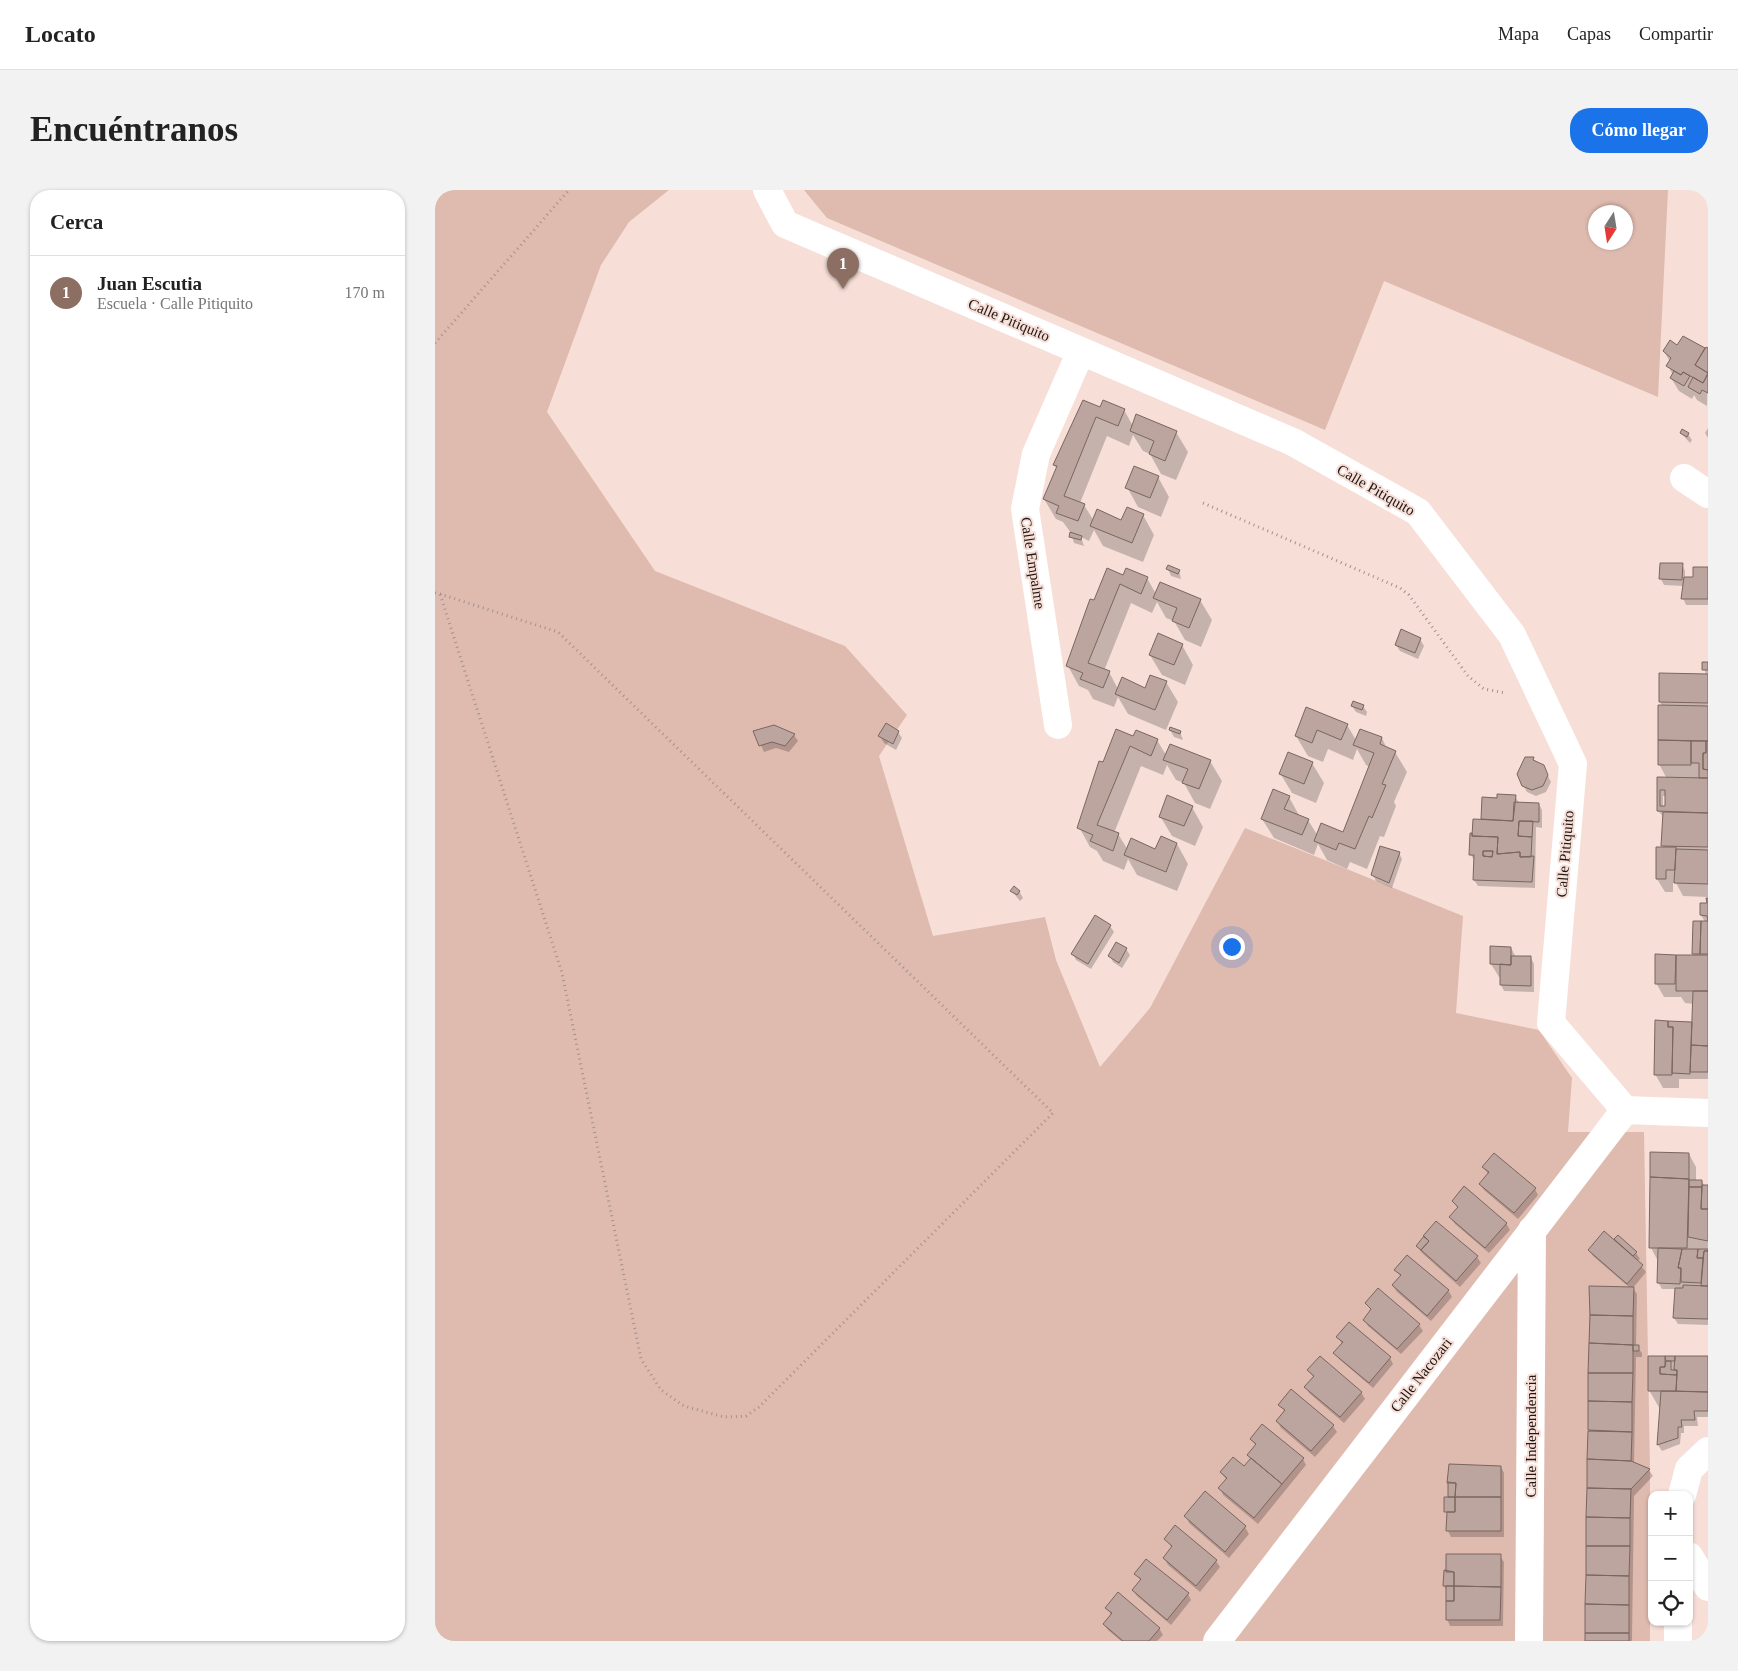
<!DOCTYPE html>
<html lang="es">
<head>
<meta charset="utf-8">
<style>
  :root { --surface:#fff; --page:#f2f2f2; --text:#222; --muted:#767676; --line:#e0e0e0; --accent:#1a73e8 }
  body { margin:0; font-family:Georgia,serif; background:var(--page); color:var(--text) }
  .controls { position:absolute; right:15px; bottom:15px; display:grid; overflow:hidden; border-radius:10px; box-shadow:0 1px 4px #0004 }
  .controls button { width:45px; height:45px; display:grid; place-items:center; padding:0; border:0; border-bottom:1px solid var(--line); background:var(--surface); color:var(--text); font:25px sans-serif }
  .compass { position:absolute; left:1153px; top:15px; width:45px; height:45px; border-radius:50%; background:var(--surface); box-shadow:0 1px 4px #0004; rotate:192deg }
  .you { position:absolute; left:796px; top:756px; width:18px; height:18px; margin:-12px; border:4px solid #fff; border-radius:50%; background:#1a73e8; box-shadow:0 0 0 8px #1a73e833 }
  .badge { display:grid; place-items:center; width:32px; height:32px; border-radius:50%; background:var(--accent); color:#fff; font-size:16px; font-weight:700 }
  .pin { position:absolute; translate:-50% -41px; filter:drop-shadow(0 1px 2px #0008) }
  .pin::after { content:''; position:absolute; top:26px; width:18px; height:15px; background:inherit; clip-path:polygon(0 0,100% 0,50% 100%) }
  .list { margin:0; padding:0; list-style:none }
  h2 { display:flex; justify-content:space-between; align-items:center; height:65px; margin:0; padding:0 20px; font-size:21px }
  h2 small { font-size:16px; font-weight:400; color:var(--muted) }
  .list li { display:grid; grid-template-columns:32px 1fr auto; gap:15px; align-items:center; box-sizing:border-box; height:75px; padding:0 20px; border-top:1px solid var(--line) }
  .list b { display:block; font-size:19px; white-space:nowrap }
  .list p { margin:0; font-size:16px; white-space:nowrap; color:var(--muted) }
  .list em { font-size:16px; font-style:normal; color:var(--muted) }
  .icon { flex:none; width:28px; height:28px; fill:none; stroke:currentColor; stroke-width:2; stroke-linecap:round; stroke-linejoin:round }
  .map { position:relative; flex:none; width:1273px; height:1451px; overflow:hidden; border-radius:20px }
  header { display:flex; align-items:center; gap:30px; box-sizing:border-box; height:70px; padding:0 25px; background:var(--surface); border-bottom:1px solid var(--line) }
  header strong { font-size:24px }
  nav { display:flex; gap:28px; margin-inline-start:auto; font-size:18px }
  .intro { display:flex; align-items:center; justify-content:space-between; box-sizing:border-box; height:120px; padding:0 30px }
  h1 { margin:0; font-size:35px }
  .button { padding:12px 22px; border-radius:20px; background:var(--accent); color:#fff; font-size:18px; font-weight:700 }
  main { display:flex; gap:30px; padding:0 30px }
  aside { flex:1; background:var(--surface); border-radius:20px; box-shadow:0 1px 4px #0004 }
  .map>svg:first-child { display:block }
  .green { fill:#dfbaaf; fill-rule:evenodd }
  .shadow { fill:#0003; fill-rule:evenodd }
  .building { fill:#bba59e; stroke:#7a665f; fill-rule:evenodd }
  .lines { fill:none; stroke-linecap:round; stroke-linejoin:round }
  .path { stroke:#a3918c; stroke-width:3; stroke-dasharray:1 4; stroke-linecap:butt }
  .minor { stroke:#fff; stroke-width:28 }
  .tertiary { stroke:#fff; stroke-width:28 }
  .labels { text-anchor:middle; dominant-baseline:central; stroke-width:4; stroke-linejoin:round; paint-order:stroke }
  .street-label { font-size:15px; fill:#1f1714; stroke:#f7dfd8 }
</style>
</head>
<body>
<header>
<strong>Locato</strong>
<nav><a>Mapa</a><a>Capas</a><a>Compartir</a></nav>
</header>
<div class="intro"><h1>Encuéntranos</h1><a class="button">Cómo llegar</a></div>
<main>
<aside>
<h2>Cerca<small></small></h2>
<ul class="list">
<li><span class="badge" style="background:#8d6e63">1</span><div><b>Juan Escutia</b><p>Escuela · Calle Pitiquito</p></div><em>170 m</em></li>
</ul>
</aside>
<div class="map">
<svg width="1273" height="1451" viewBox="0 0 1273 1451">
  <rect width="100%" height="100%" fill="#f7dfd8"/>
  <!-- green -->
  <path class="green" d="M0,0h234l-40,32 -28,43 -54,147 108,159 190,75 62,69 -28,41 54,180 112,-19 11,43 44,107 50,-59 95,-180 218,88 -7,97 83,17 33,48 -4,54h76l6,337v172h-1215z
    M369,0h864l-10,207 -274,-116 -59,149 -498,-212zM1160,22h30v30h-30z"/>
  <!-- shadow -->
  <path class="shadow" d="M1248,147l25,14 -1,55 -10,-6 -3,-5 -2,4 -13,-8 -8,-13 2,-3 -5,-9 2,-4 -5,-9 5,-11 8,4z
    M666,219l23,1 9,16 43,6 12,20 -12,28 -15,-6 -11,-20 -7,-3 -10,-16 -4,11 -22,-10 -27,67 4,2 10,16h28l21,-6 11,20 -11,27 -40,-16 -9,-16 -5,11 -8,-4 3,9 -10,-3 -3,-10 -8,-11 -7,-3 -12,-20 13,-30 -3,-4z
    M1273,238v10l-3,-5z
    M1246,243l7,1 4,6 -2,3z
    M723,287l11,20 -8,20 -23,-10 -11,-20z
    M1226,374h21l3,7v7h9l1,-10 13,1v36h-22l-3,-7 1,-12 -20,-1 -3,-6z
    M733,379l11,2 2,8 -10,-3z
    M689,386l23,2 9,16 44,6 12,20 -11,27 -16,-7 -11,-19 -8,-3 -9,-16 -5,11 -21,-10 -27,68 5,1 9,17h28l20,-7 12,20 -12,28 -38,-16 -10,-17 -4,10 -21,-8 -5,-9 -9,-4 -11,-20 27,-64z
    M985,449l4,7 -6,13 -18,-8 -4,-6z
    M747,455l11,20 -8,20 -23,-10 -12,-20z
    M1268,473h5v148l-45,-1v3l45,1v265h-29v9h-16l-8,-14 38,-48 1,-22 -9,-1 -4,-6h-17l-8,-14 1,-27h38l-2,-3 12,-31 -4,-7 7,-10v-8l-25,-1 -7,-13h-3v9h-8l-8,-13 7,-30v-32l-6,-6v-33l9,1 -8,-15 1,-58h2l-2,-4 46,-27zM1228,606h3v11h-3z
    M917,516h11l4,6 -1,4 -10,-4z
    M872,518l40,17 9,15 4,-10 22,8 5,11 8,3 12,20 -13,30 2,4 -12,31 -4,-1 -13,33 -17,-7 -3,7 -20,-9 -9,-16 -4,11 -40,-17 -12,-19 27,-22 11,20 8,3 10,16 25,-2 27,-67 -4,-2 -9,-16 -4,11 -25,-11 -5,13 -15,-6 -12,-20z
    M339,536l20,9 4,6 -9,11 -13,-4 -12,4 -9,-20z
    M735,540l10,2 3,8 -9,-3z
    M463,542l4,6 -6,12 -12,-7 -4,-7z
    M699,548l23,2 9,15 44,6 12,20 -12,28 -15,-6 -11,-20 -8,-3 -9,-15 -4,10 -22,-9 -27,67 4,1 10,16h28l21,-6 11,20 -11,27 -40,-16 -9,-16 -4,11 -21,-9 -6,-10 -7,-4 -11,-20 25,-63z
    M1098,569l10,7 8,16 -5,10 -10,4 -9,-4 -4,-7z
    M877,573l12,20 -8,20 -24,-10 -12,-20z
    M1080,606l4,7 20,1 3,6v18l-6,-1 -1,61 -57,-2 -4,-6 1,-19 -5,-7 1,-20 3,1 8,-14 1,-23z
    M757,617l11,20 -8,19 -23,-10 -12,-20z
    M964,663l3,6 -10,29 -16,-7 -3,-6z
    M577,701h7l4,7 -3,3z
    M675,736l4,6 -23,37 -15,-9 -3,-6z
    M1076,758l5,9 15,1 3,6v28l-30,-1 -3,-6v-8h-2l-8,-13z
    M691,759l4,6 -8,13 -9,-6 -3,-6z
    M1217,963l37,1 7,13v14h6l3,6 3,-1v139l-30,-1 -4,-6 2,-29h-14l-4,-7v-21l-7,-13z
    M1048,977l52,22 3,6 -20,24 -34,-29 -4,-6 8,-10z
    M1018,1011l53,22 4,7 -21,23 -34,-29 -4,-6 7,-9z
    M1183,1046l18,17 4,6 -3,2 9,11 -13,16 4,6 -1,52 6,7v4h-6l-2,107 15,6 4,6 -19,20 -2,145h-46l4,-353h40l-37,-32 -4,-6 25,-9z
    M983,1056l59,11 4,6 -21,24 -39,-35z
    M961,1080l52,20 4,7 -21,24 -34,-29 -4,-6 8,-9z
    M932,1113l52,22 4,6 -22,23 -33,-28 -3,-6 7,-10z
    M903,1147l52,21 3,6 -20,24 -34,-29 -4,-6 7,-9z
    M1230,1167l2,5v-5l41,1v59h-11l1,9h-14v7h-3l-1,11 -18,7 -4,-6 3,-34 -12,-21z
    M874,1181l52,21 4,7 -21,24 -35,-30 -3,-6 8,-9z
    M845,1215l53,21 4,6 -22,25 -34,-29 -4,-7 8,-9z
    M816,1249l52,20 3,6 -48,59 -35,-29 -3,-7 7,-8 -6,-7 23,-5 7,-8 -3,-5 8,-9z
    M1066,1277l3,6v64h-53l-3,-6 -2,-32z
    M770,1303l40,34 4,7 -20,24 -40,-35 -3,-7z
    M741,1336l40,35 4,6 -20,25 -32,-27 -4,-7 8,-10 -6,-9z
    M1012,1365l53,1 4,6 -1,64h-53l-3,-7v-28l-3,-5z
    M701,1384l52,20 3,6 -20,25 -34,-29 -4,-6 8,-9z
    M672,1418l52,20 4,7 -6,6h-36l-13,-11 -4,-6 7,-9z"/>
  <!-- building -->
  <path class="building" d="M1248,146l22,12 -10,17 13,8 -5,10 -20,-11 -2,3 -15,-9 5,-8 -8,-7 7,-11 7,5z
    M1271,157l2,1v25l-13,-8z
    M1239,181l7,4 2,-3 7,4 -6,10 -14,-8z
    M1273,184v19l-6,-3 -2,4 -12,-7 5,-10 10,6z
    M648,210l17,7 3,-7 22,9 -7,17 -22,-9 -32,79 21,8 -7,17 -22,-8 3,-7 -16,-7 14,-33 -4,-1z
    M701,224l41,17 -12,30 -16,-7 5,-13 -24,-10z
    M1247,239l7,4 -2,4 -7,-4z
    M699,276l25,10 -9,22 -25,-10z
    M692,317l17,7 -12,29 -42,-17 7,-17 24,11z
    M635,342l12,4 -1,4 -12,-3z
    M1225,373h23l-1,17 -23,-1z
    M733,375l12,5 -2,4 -12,-5z
    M1258,377h15v32h-27l3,-22h9z
    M672,378l16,7 3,-7 22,9 -7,17 -21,-10 -32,79 22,8 -7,17 -23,-9 3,-6 -17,-7 24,-67 4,1z
    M725,392l41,17 -12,29 -17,-7 5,-13 -24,-10z
    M966,439l20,9 -6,15 -20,-8z
    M723,443l25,11 -9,21 -25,-10z
    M1267,472h6v8h-6z
    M1224,483l49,1v29l-49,-1z
    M715,485l17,6 -12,29 -40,-16 7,-17 23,11z
    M918,511l11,4 -2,5 -11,-4z
    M1223,515l50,1v35l-50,-1z
    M871,517l42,17 -7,16 -24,-10 -5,13 -17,-7z
    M451,533l13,8 -6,13 -15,-8z
    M339,535l21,9 -10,12 -13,-4 -13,4 -6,-15z
    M735,537l11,4 -1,3 -11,-4z
    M681,539l17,7 3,-6 22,9 -7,17 -21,-10 -33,79 22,8 -6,18 -23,-10 3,-6 -16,-7 22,-67 4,1z
    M925,539l22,8 -2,7 16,7 -14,33 4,1 -14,33 -3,-2 -14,33 -16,-6 -3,7 -22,-9 7,-18 22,9 31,-79 -21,-8z
    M1223,550l33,1v24h-33z
    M1256,551h15v12h-3v16l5,1v8h-9v-15h-8z
    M1271,551h2v29l-5,-1v-16h3z
    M735,554l41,16 -12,29 -17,-6 6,-14 -25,-9z
    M853,562l25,10 -9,22 -25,-10z
    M1090,567h9l-1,3 11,5 4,10 -5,11 -11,4 -10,-4 -5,-12z
    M1222,587l51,1v35l-51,-2zM1225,600h5v16h-5z
    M838,599l17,7 -6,13 25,10 -7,16 -41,-16z
    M1062,604l19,1 -3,26 -32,-2 1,-22 15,1z
    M732,605l26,11 -9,20 -25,-9z
    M1079,612l25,1v19l-20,-1 -1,15 14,1 -1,20h-11v-5l-23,2 1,-17 -26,-1 1,-17 40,2z
    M1228,622l45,1v34l-47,-1z
    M1084,631h14l-1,16 -14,-1z
    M1035,643h2v3l26,1 -1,17 23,-2v5l14,-1 -2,26 -59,-2 1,-25h-5zM1048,661h10l-1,6 -9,-1z
    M726,646l16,7 -11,29 -42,-17 7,-17 24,11z
    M945,656l20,6 -11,31 -18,-8z
    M1221,657h20l-1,23h-9v9h-10z
    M1241,659l32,1v34l-34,-1z
    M1048,661h10l-1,6 -9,-1z
    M579,696l6,5 -3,4 -7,-4z
    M1271,708h2v23l-1,-5 -7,-1v-12h7z
    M660,725l16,10 -23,39 -17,-10z
    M1258,731h8l-1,33h-8z
    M1266,731h7v33h-8z
    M681,752l11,6 -8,15 -11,-7z
    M1055,756l21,1v18l-21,-1z
    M1220,764l21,1 -1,29h-20z
    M1241,765h32v36h-32z
    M1076,766h20v30l-31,-1v-21l11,1z
    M1258,801h15v55l-17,-1z
    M1220,830l13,1v6h5l-1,48h-18z
    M1233,831l24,1 -2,52 -18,-1 1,-46h-5z
    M1256,855l17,1v26h-18z
    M1215,962l39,1v26l-39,-2z
    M1059,963l42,35 -22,25 -35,-29 10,-12 -7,-5z
    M1215,987l39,2 -2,69h-38z
    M1254,990h13v7h-13z
    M1267,995h6v24h-7z
    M1029,996l43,37 -22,25 -36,-31 9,-10 -6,-6z
    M1254,997h13l-1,22h7v32l-20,-4z
    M1001,1031l42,35 -22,25 -35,-31 8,-9 -6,-5z
    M1169,1041l39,34 -16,19 -39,-34z
    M1183,1045l19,17 -4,4 -19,-17z
    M989,1046l5,5 -8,9 -5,-4z
    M1223,1058l24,1 -4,19h3l-1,16 -23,-1z
    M1247,1059h16l-1,9h6l-2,25 -20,-1v-14h-3z
    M1263,1059h10v2h-4l-1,7h-6z
    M1269,1061h4v35h-7z
    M972,1065l42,35 -22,26 -35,-31 9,-10 -7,-5z
    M1248,1095l25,1v33l-35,-1 2,-30h8z
    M1154,1096l45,1 -1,29 -43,-1z
    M943,1098l42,36 -23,25 -34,-29 8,-11 -6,-6z
    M1155,1125l43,1v29l-44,-2z
    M914,1132l42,35 -22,26 -36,-30 10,-11 -7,-5z
    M1154,1153l44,2v28h-45z
    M1198,1155h6v6h-6z
    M885,1166l42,36 -22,25 -36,-30 10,-11 -7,-6z
    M1213,1166h17v11h-5v7l17,1 -1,16h-28z
    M1230,1166h10v5h-9z
    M1240,1166h33v36l-32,-1 1,-21h-3z
    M1231,1171h5v9h6v5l-17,-1v-7h5z
    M1153,1183h45l-1,29 -44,-1z
    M856,1199l43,36 -23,26 -35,-30 9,-11 -7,-5z
    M1226,1201l47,1v19h-14l1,9h-14l1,7h-4v11l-21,7z
    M1153,1211l44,1v30l-44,-2z
    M827,1234l42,34 -22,26 -35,-29 9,-11 -6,-5z
    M1153,1241l44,1 -1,29 -44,-2z
    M798,1267l11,9 7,-8 31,26 -28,34 -36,-30 9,-10 -7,-6z
    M1152,1269l44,2 19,8 -19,20 -44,-1z
    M1014,1274l52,2v31h-46l1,-14h-9z
    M1013,1292l8,1 -1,14h-7z
    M1152,1298l44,1 -1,29 -44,-1z
    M770,1301l41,35 -21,26 -41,-36z
    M1009,1307h11v15h-11z
    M1020,1307h46v34h-55l1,-19h8z
    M1151,1327l44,1v28h-44z
    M740,1335l42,35 -21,26 -33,-28 9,-12 -8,-7z
    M1151,1356h44l-1,30 -43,-1z
    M1011,1364h55v33l-47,-1v-14h-8z
    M711,1369l43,34 -22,27 -35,-30 9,-11 -7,-5z
    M1009,1380l10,2v14h-11z
    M1151,1385l43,1v29l-44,-1z
    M1011,1396h8v15h-8z
    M1019,1396l47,1 -1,33h-54v-19h8z
    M683,1402l42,36 -11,13h-26l-20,-17 9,-11 -7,-5z
    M1150,1414l44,1v28h-44z
    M1150,1443h44v8h-44z"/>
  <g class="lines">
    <!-- path -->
    <path class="path" d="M0,153l134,-153
      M768,313l197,85 9,7 59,81 16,13 22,4
      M0,403l5,1 118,38 495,481 -294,294 -13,9 -22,1 -40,-11 -23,-16 -20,-31 -79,-386 -122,-379"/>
    <!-- minor -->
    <path class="minor" d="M332,0l18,34 508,218 125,70 94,123 61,129 -22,259 74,87
      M1249,288l24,16
      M623,535l-33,-216 11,-55 45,-103
      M1190,920l83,3
      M1254,1366l19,31
      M782,1451l408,-531
      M1094,1451l3,-411"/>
    <!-- tertiary -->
    <path class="tertiary" d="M1247,1305l7,-26 19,-18
      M1243,1451v-19"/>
  </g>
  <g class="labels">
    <!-- street labels -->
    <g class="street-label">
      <text transform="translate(574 130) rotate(23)">Calle Pitiquito</text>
      <text transform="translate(941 300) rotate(30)">Calle Pitiquito</text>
      <text transform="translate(598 373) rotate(81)">Calle Empalme</text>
      <text transform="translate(1130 664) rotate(-85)">Calle Pitiquito</text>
      <text transform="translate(986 1185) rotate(-52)">Calle Nacozari</text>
      <text transform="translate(1096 1246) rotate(-90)">Calle Independencia</text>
    </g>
  </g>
</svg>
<div class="controls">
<button>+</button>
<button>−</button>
<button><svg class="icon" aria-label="locate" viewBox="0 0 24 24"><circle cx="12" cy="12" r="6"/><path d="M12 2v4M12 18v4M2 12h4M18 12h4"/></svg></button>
</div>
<svg class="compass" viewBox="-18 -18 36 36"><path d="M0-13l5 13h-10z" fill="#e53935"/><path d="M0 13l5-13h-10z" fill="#767676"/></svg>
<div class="you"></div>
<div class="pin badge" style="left:408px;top:99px;background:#8d6e63">1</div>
</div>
</main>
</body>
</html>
